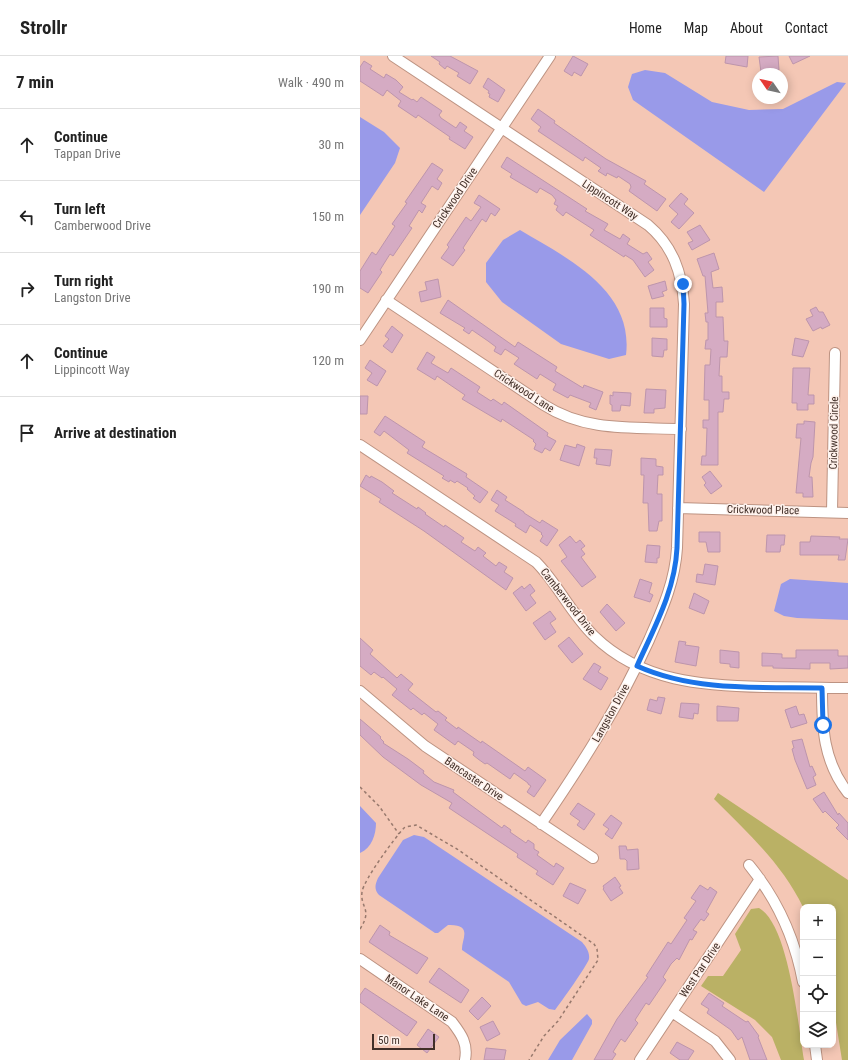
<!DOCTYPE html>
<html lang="en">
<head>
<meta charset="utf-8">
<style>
  :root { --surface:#fff; --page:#f6f6f6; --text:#222; --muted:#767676; --line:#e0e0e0 }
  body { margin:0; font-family:"Roboto Condensed",sans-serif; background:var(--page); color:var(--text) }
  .controls { position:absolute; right:12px; bottom:12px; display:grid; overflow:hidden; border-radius:8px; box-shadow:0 2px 10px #0003 }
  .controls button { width:36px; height:36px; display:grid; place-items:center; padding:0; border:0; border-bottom:1px solid var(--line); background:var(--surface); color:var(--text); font:20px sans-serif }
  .compass { position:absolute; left:392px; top:12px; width:36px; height:36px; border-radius:50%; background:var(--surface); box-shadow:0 2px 10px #0003; rotate:304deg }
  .scale { position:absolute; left:12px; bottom:10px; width:63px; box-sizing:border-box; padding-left:4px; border:2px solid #412f28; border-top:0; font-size:11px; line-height:14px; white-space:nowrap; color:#412f28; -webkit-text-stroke:3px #fef0ea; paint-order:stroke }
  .stop { position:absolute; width:12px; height:12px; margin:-9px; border:3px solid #1a73e8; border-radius:50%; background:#fff }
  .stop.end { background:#1a73e8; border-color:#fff; box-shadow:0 1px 4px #0008 }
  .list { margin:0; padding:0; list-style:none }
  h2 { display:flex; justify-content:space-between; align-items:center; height:52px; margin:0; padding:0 16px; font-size:17px }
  h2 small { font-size:13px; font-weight:400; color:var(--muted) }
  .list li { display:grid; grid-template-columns:26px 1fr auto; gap:12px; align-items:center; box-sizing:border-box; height:72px; padding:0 16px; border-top:1px solid var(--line) }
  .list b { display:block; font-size:15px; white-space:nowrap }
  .list p { margin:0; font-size:13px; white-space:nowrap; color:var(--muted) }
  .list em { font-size:13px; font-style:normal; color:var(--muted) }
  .icon { flex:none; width:22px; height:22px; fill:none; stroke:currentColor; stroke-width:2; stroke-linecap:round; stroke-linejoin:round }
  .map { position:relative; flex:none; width:488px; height:1004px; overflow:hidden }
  header { display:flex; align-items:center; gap:24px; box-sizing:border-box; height:56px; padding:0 20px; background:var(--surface); border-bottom:1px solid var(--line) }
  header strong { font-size:19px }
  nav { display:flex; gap:22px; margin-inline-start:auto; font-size:14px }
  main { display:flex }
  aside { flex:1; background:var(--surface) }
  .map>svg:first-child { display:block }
  .green { fill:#bab165 }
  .water { fill:#999ae9 }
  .building { fill:#d5abc3; stroke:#bd95ac }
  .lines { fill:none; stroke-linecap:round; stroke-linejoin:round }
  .street-casing { stroke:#bd9382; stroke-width:12 }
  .path { stroke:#98796d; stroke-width:1.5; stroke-dasharray:3 3; stroke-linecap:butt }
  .street { stroke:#fff; stroke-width:10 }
  .route { stroke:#1a73e8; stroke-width:5 }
  .labels { text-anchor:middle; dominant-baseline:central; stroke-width:3; stroke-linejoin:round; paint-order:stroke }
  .street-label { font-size:11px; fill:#412f28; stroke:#fef0ea }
</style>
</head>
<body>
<header>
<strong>Strollr</strong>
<nav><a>Home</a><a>Map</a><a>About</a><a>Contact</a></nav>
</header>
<main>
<aside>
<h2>7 min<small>Walk · 490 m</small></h2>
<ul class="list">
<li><svg class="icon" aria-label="ahead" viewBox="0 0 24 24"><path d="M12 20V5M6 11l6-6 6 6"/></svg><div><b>Continue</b><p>Tappan Drive</p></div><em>30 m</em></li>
<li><svg class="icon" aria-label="left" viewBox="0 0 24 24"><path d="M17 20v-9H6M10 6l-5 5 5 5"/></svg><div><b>Turn left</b><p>Camberwood Drive</p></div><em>150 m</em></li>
<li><svg class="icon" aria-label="right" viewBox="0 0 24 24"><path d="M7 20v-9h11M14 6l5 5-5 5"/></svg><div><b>Turn right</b><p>Langston Drive</p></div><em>190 m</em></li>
<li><svg class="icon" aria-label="ahead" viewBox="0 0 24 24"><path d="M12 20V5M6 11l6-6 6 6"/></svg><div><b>Continue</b><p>Lippincott Way</p></div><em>120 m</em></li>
<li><svg class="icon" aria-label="arrive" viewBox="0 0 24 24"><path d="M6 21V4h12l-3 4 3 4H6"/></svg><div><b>Arrive at destination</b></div></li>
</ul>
</aside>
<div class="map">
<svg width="488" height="1004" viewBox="0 0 488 1004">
  <rect width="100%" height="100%" fill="#f4c7b5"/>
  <!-- green -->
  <path class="green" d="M358,737l130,87v180h-6l-9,-56v-97h-30c-21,-43 -55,-74 -89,-108z
    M399,852c30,17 39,117 45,152h-23l-9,-23 -17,-17 -54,-34 7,-10h15l18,-26 -6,-16 16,-25z"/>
  <!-- water -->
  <path class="water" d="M285,14l20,3 47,29 37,8 34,-1 54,-27 9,1 -82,109 -131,-92 -5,-13 4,-13z
    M0,61l24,15 16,16 -5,15 -35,52z
    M160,174c47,28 114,60 106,125l-17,4 -48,-15 -59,-42 -16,-20v-19l17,-23z
    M430,523l58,4v37l-51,-2 -13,-2 -10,-5 7,-27z
    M0,750l16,17c0,11 -4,25 -16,30z
    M54,779l10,2 158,105c4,5 8,10 7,17 -2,7 -28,43 -34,51l-6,-1 -11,-7 -12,4 -4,-2 -13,-22 -47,-32c-1,-10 12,-26 -14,-25l-10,8h-3l-56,-38c-5,-6 -4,-10 -1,-17l25,-38z
    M227,958l5,6v4l-20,36h-24l12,-20z"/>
  <!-- building -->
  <path class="building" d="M71,0h19l28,15 -8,13 -13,-8 2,-3 -12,-7 -2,3 -6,-5 1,-2z
    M213,0l15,8 -7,12 -7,-4 -2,4 -8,-5z
    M366,0h22l-1,11 -22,-4z
    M418,0l1,14 -18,2 -2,-15z
    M429,0h21l-17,8z
    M4,5l8,5 -2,3 14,9 2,-4 10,6 7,7 -4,5 13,8 1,-1 4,3 4,-5 21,14 -3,4 2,3 15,10 4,-6 7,5 -3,4 9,6 -8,12 -16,-10 1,-2 -32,-22 -2,3 -18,-12 3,-5 -14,-11 -4,6 -23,-15v-14z
    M128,22l17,12 -7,12 -9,-5 1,-3 -2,-1 1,-2 -6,-4z
    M178,53l17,12 -1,2 52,36 40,22 -2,3 22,15 -9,12 -28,-20 2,-4 -1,-3 -12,-8 -1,2 -10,-5 -1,3 -8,-5 3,-3 -16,-11 -2,4 -45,-30 3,-4 -10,-8z
    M147,101l80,52 -2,2 23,13 -4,6 16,9 3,-5 7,5 -3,5 16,10 4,-2 5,7 -4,3 6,8 -9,7 -12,-17 -8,-5 -1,2 -34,-22 4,-5 -28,-18 -3,4 -7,-6 2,-4 -4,-2 2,-4 -4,-5 -12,-7 -3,5 -27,-16 2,-3 -11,-7z
    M72,107l11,7 -6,9 5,4 -4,7 -6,-4 -11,17 5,3 -4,7 -3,-3 -10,16 3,2 -19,28 -3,-2 -10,16 2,2 -14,21 -8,-5v-17l12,-19 4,3 19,-29 -3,-2 15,-21 -2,-1z
    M321,137l7,6 -4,5 10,9 -15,16 -8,-7 7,-8 -9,-8z
    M119,139l21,14 -5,7 -4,-3 -5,9 -4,-3 -19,29 2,2 -12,16 -12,-8 8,-11 -2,-2 19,-28 5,4 10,-14 -7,-4z
    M340,169l10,15 -18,10 -4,-7 5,-2 -6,-9z
    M354,197l5,16 -8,3 2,16 9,-1 1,15h-7v15h7l1,24h4l-1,16h-7l-1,19h3v16h7v7h-5l-1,13h-5v53h-17l1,-9h4l1,-28h-4v-8h6v-20h-5l1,-35h5l1,-16h-6l1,-9h2v-18h-2l-1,-9h3l-3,-37h-2l-6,-17z
    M78,223l3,18 -20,5 -2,-10 8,-2 -2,-8z
    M305,225l2,9 -5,2 2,4 -12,3 -4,-13z
    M88,244l67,47 3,-5 39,25 -2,4 28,17 1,-3 19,7 -7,18 -7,-3 2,-4 -21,-8 -2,3 -15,-8 3,-6 -16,-10 -3,5 -23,-15 5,-6 -14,-9 -4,6 -7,-4 2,-4 -8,-6 -16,-11 -3,4 -6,-4 2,-2 -25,-15z
    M456,251l3,5h4l7,13 -8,4 -1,-2 -8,4 -7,-12 7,-3 -3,-6z
    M290,252h14v10l3,1v8h-17z
    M32,270l11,9 -11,18 -9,-7 6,-7 -4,-3z
    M292,282l15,1v11h-3l-1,7 -11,-1z
    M435,282l14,3 -6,16 -11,-2z
    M67,296l8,5 -4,6 17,10 3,-5 29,19 -3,5 14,9 2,-2 9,6 2,-3 44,31 -1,3 9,5 -6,10 -5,-3 -3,5 -8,-4 2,-5 -3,-3 1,-1 -32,-21 -1,3 -39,-23 3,-4 -28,-19 -2,4 -18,-11z
    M10,304l16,11 -9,15 -10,-6 5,-7 -7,-5z
    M433,312h17l-2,27h6v9h-6v6h-11v-7h-5z
    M286,333l20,1 -1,18 -11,1v4h-10z
    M253,336l18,1 -1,13 -9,-1 -1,6h-8v-6l-2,-1v-9l3,1z
    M0,340h8l-1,18h-7z
    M25,360l40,26 -3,5 45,27 -1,3 22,15 -8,11 -7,-5 2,-2 -8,-7 1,-1 -11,-7 -2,2 -5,-3 -1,2 -7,-4 2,-2 -37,-23 2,-3 -25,-19 -4,5 -6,-4z
    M444,365l11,1 -2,35 -2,6 -2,14h3l1,20h-10v-4h-7l5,-55h-5l1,-14h7z
    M217,388l8,3 -6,19 -19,-6 5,-15 11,3z
    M235,393l17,1 -2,16 -14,-2 1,-6h-3z
    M281,402l15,1v7l7,1v8h-5l-1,19h5v27h-3l-2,10h-8l-1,-28h-5l1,-28h-3z
    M350,415l12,15 -11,8 -7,-9 2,-2 -4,-6z
    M6,419l4,3 1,-2 11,6 12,9 -2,2 25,16 1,-2 8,6 -1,1 19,13 1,-2 19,13 -3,4 14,9 3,-4 8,6 -3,3 13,10 3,-4 8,5 -3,5 9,6 -7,12 -82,-59 -45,-29 2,-3 -21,-13z
    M137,434l10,7 -2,3 19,12v1l16,10 2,-3 16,10 -11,16 -7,-5 3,-5 -2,-2 1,-1 -12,-8 -4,8 -11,-7 1,-2 -21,-13 4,-6 -8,-5z
    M339,476h21v20h-12l-2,-10h-7z
    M407,479h18l-1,10h-3l-1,7h-14z
    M210,480l6,7 4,-3 5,6 -4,3 4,5 -4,3 15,20 -14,10 -21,-26 6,-4 -8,-12z
    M451,480l29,1 -1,2h9l-3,21h-7l1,-5h-39v-13h10z
    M287,489l13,1 -1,12h-2v5l-12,-1z
    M345,508l13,2 -3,19 -19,-3 1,-8 6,1z
    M280,523l12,4 -3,10 4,2 -3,7 -16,-5z
    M170,528l5,7 -5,4 6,8 -10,8 -13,-18 9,-7 2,3z
    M334,537l15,8 -5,13 -15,-6z
    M247,548l18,19 -9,8 -16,-19z
    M190,555l6,8 -6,4 6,9 -11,8 -12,-17z
    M209,581l14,17 -11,9 -14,-17z
    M0,582l13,12 -3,4 27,24 4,-4 12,10 -5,6 28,22 2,-1 9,7 -2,2 12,9 1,-2 23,16 1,-2 43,30 3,-4 18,13 -12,17 -7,-5 4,-6 -3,-2v-1l-14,-10 -4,6 -23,-16 -2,1 -7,-5 -5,-4 1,-3 -16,-11 -3,4 -21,-15 4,-6 -14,-11 -2,2 -9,-7 -2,2 -19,-15 5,-6 -14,-12 -1,1 -8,-6 -3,3 -11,-9z
    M319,585l7,1 -1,3 14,2 -3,19 -21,-4z
    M360,594l19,2v16l-9,-1v-3l-10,-1z
    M436,594h42v6h10v12l-18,1v-6h-20v6l-37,-1v-2h-11v-13l20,1v4h14z
    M234,607l7,4 -3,5 10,6 -7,12 -18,-11z
    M298,641l7,1 -4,16 -14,-4 3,-11 7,2z
    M321,647l18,1 -1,10 -4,-1 -1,6 -14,-2z
    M357,650l22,2 -1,13h-21z
    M436,650l3,9 5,-1 3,9 -16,5 -6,-18z
    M0,663l21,18 -1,1 4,4 -1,1 25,16 16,12 -1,2 11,9 20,8 -1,2 49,36 2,-3 7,5 -1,2 16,11 2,-3 6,4v5l5,3 -2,3 17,12 2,-4 8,5 -11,17 -17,-11 2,-3 -21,-14 1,-3 -69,-46 3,-5 -31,-18 -38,-28 -23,-22z
    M442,683l8,28 2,-1 4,9 -3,2 3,8 -9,4 -12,-29 -3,-11 2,-1 -2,-7z
    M464,736l14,23 1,-2 9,10v17l-12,-12 3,-3 -14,-14 -2,2 -10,-14z
    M218,747l17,11 -11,16 -7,-5 3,-4 -10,-7z
    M251,759l11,8 -10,16 -7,-5 4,-5 -6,-4z
    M259,790h7l1,4 11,-1 1,20 -12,1v-9l-2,-2h-5z
    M255,821l6,9 -2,1 4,6 -12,8 -8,-12 1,-1 -1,-2z
    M210,827l16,7 -8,14 -15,-8z
    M340,829l8,5 2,-3 7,5 -11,20 3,2 -5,7 -3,-2 -8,11 4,2 -2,3 -3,5 -2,-1 -11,21 -2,-2 -6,6 -8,13 3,3 -17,25 -3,-2 -11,17 3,3 -13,19 -4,-3 -8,13 3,2 -4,6h-18l23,-41 31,-42 -2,-1 22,-34 3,2 16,-24 -3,-2 12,-17 -5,-3z
    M20,869l10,7 -1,3 39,23 -11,16 -48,-32z
    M79,912l30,22 -8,13 -32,-21z
    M5,932l52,34 -10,14 -47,-34v-7z
    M349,937l15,10 -2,3 24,16 2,-1 11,15 -1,1 9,23h-17l-8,-23 -4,3 -7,-10 -24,-17 2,-4 -8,-5z
    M122,941l9,9 -13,14 -9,-9z
    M133,965l7,13 -13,7 -7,-14z
    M68,973l11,8 -12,16 -10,-8z
    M317,986l17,9 -6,9h-8l-10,-7z
    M126,992l20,2 -2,10h-20z"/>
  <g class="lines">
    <!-- street casing -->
    <g class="street-casing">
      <path id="street" d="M33,0l255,169c25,21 34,48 36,79l-7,244c-2,34 -15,62 -28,92 -30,66 -67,124 -108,184
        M26,244l158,105c42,27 89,22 137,24
        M0,284l190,-284
        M0,389l176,117c22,22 35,52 58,74 47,46 110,50 172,51 27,0 55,1 82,1
        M318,452l170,5
        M472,456l3,-159
        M462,632c0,39 1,73 26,105
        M0,635l65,55 168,112
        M389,809c28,34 46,74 54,117
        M0,903l92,63c10,13 16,22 13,38
        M312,956l43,29 15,19
        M455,989l2,15
        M280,1004l120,-181"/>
    </g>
    <!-- path -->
    <path class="path" d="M0,731l19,19 20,28
      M0,873c13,-20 0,-21 2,-37 1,-11 34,-56 42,-64 3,-2 8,-2 12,-3l41,24 137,95 3,5 1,11 -40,61 -14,15 -15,24"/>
    <!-- street -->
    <use href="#street" class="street"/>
  </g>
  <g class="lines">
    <!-- route -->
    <path class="route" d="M323,228l1,20 -7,244c-2,43 -23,80 -40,118 58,26 123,21 185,22l1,37"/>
  </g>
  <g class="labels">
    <!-- street labels -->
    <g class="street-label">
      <text transform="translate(95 142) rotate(-56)">Crickwood Drive</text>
      <text transform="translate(250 144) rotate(33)">Lippincott Way</text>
      <text transform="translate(164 335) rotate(33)">Crickwood Lane</text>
      <text transform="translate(474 377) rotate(-89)">Crickwood Circle</text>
      <text transform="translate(403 454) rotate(1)">Crickwood Place</text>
      <text transform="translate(208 546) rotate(52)">Camberwood Drive</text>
      <text transform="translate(251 657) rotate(-61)">Langston Drive</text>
      <text transform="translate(114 723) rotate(34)">Bancaster Drive</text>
      <text transform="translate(340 914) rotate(-56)">West Par Drive</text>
      <text transform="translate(57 942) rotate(34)">Manor Lake Lane</text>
    </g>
  </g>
</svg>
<div class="controls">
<button>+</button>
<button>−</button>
<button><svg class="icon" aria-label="locate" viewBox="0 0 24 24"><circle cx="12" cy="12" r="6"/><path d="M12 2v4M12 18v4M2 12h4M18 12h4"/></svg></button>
<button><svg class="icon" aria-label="layers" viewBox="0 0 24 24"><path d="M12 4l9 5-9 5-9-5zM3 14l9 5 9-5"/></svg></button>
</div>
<svg class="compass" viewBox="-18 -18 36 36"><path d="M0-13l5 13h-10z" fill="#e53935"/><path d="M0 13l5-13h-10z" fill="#767676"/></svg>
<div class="scale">50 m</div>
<div class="stop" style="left:463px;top:669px"></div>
<div class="stop end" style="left:323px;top:228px"></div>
</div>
</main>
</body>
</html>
